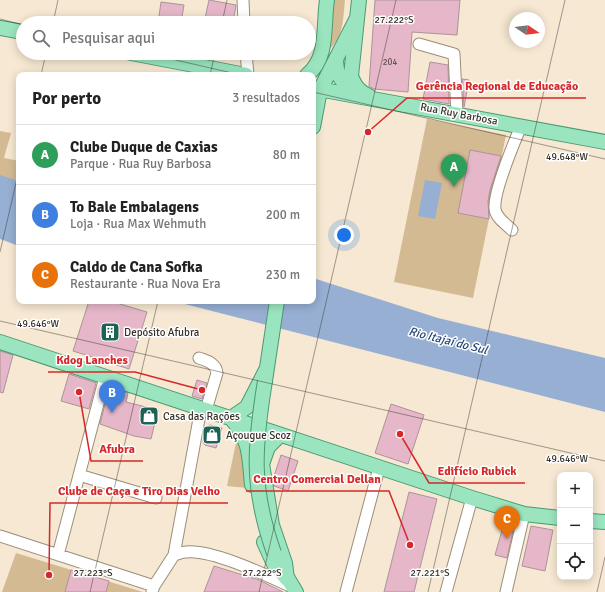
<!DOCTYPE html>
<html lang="pt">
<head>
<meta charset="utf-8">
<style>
  :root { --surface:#fff; --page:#f6f6f6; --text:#222; --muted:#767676; --line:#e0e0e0; --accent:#0b8043 }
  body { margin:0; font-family:Signika,sans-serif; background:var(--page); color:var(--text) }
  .controls { position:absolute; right:12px; bottom:12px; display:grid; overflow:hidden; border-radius:8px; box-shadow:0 2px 10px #0003 }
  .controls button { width:36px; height:36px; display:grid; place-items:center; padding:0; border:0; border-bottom:1px solid var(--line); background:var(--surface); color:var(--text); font:20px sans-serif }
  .compass { position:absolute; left:509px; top:12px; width:36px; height:36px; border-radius:50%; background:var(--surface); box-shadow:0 2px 10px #0003; rotate:103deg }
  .you { position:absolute; left:344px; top:235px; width:14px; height:14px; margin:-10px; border:3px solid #fff; border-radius:50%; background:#1a73e8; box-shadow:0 0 0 6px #1a73e833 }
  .badge { display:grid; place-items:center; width:26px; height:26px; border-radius:50%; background:var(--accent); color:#fff; font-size:13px; font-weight:700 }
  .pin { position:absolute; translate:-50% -33px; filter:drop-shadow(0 1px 2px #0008) }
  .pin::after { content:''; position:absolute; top:21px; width:14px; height:12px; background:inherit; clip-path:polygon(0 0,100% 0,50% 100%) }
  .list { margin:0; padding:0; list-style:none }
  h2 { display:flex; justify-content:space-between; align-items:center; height:52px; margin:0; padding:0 16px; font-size:17px }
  h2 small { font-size:13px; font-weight:400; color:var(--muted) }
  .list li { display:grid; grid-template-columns:26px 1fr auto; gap:12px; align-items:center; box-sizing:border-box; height:60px; padding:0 16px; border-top:1px solid var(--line) }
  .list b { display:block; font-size:15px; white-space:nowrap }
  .list p { margin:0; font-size:13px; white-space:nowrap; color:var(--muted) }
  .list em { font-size:13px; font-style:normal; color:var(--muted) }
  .icon { flex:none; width:22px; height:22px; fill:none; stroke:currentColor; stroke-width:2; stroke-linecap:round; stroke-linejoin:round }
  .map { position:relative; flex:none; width:605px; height:592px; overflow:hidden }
  .search { position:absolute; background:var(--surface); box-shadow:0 2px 10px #0003; left:16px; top:16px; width:300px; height:44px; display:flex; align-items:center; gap:10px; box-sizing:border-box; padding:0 14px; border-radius:22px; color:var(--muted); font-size:15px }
  .panel { position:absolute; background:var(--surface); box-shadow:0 2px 10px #0003; left:16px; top:72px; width:300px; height:232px; border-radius:8px }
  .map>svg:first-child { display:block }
  .green { fill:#d3ba93 }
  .water { fill:#97afd3 }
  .building { fill:#e6b7c9; stroke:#ac939c }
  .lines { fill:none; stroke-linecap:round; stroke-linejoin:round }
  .minor-casing { stroke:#9b8e7a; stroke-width:13 }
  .major-casing { stroke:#4b9a6f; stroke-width:16 }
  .minor { stroke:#fff; stroke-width:11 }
  .major { stroke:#9ae5bf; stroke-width:14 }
  .major-bridge-casing { stroke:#4b9a6f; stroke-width:16; stroke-linecap:butt }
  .major-bridge { stroke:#9ae5bf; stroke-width:14 }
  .ticks { fill:none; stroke:#363129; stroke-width:1; stroke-opacity:0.45 }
  .labels { text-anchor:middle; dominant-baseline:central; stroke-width:3; stroke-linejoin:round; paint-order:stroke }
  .number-label { font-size:9px; fill:#625251 }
  .street-label { font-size:11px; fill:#363129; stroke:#fff }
  .poi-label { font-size:11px; fill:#363129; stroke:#fff; text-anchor:start }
  .water-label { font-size:12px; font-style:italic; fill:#254574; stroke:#fff }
  .ticks-label { font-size:10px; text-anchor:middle; fill:#363129; stroke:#fff; stroke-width:3; stroke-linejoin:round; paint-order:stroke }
  .leader { fill:none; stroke:#d62828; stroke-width:1.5 }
  .callout-dot { fill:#d62828; stroke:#fff; stroke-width:1.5 }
  .callout-label { font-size:12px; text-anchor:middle; font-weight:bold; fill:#d62828; stroke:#fff; stroke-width:3; stroke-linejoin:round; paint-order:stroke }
</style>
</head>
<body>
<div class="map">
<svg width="605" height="592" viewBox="0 0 605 592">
  <rect width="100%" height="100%" fill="#f6e8d2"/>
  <!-- green -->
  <path class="green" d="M331,0h14c-2,18 -1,35 -15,49z
    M427,119l79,16 -33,163 -79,-16z
    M0,131l11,2 -7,25 15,3v22l-19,-6z
    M238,433l5,4 4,51 -20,-2z
    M16,553l127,39h-141z"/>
  <!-- water -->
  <path class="water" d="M0,175l19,6v65l-19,-7z
    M425,180l17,3 -7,36 -17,-3z
    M313,278l125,40 167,40v54l-432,-111h140z"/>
  <!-- building -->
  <path class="building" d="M209,0l27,5 -3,18h-29z
    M375,0h85l-3,35 -45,-3 -4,60 -34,-3 -5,-3z
    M161,2l23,3 -3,18h-23z
    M430,62l18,3 1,39 -26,-5z
    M462,79l7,1 -5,27z
    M470,150l31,6 -11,34 -2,11 1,18 -31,-6z
    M89,301h21l37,11 -18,57 -56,-18z
    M0,351l13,4 -10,38 -3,-1z
    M69,374l27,9 -7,26 -28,-8z
    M197,380l10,3 -5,16 -10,-3z
    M109,388l19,5 -2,9 32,8 -7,29 -17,-3 -34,-12z
    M391,404l33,11 -16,49 -33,-11z
    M210,425l12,3 -6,20 -11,-3 -2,-3 4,-15z
    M281,455l17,6 -10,30 -14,-5 -1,-7z
    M409,492l28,7 -23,93h-30z
    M505,520l10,2 -8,36 -12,-3z
    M531,526l22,4 -8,41 -23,-5z
    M214,566l45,14 24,12h-79z
    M71,570l38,11 -3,11h-41z"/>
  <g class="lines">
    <!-- minor casing -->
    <g class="minor-casing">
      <path id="minor" d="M243,0l1,23
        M419,44l35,10 3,60
        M246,53l2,22
        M512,230c-6,-6 -16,-12 -17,-21 -2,-17 19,-66 26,-83
        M199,358c8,3 17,5 18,15l-11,37
        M79,475l77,23
        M0,536l154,50
        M58,555l47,-178
        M174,555c4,-1 8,-3 12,-3 26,-3 82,24 106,35
        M152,592l2,-6 20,-31 27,-147
        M346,592l33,-124
        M446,592l26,-94
        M506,592l18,-78"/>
    </g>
    <!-- major casing -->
    <g class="major-casing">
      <path id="major" d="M359,0l-8,76c4,10 8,16 18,20
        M0,28l23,4
        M131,53l115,22
        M336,59c0,18 7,26 23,33
        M307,75c22,-17 16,-50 20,-75
        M313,88l292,54
        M313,127l7,-37 37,-72
        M0,342l472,156 52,16 36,4
        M265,381l12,-80
        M231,418c20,24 18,37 21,67
        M231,418l16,-11 19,-37
        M280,435l-12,12 -6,17 10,61 13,38 2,16
        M590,521l15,1
        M264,542l10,22 13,15
        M284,572l12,20"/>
    </g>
    <!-- minor -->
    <use href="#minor" class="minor"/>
    <!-- major -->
    <use href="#major" class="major"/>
    <!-- major-bridge casing -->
    <g class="major-bridge-casing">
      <path id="major-bridge" d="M265,381c-11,67 -14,107 9,172"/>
    </g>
    <!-- major-bridge -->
    <use href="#major-bridge" class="major-bridge"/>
  </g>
  <!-- ticks -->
  <path class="ticks" d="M0,19l23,6M53,23l5,-23M222,23l5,-23M145,53l96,22M41,75l5,-22M210,75l5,-22M313,92l292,67M0,252l19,-82M0,321l605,140M90,592l68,-291M259,592l137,-592M428,592l137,-592M597,592l8,-35"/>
  <!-- icons -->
  <defs>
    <g id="building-square" transform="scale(1)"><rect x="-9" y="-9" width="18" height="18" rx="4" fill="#1d6355" stroke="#fff"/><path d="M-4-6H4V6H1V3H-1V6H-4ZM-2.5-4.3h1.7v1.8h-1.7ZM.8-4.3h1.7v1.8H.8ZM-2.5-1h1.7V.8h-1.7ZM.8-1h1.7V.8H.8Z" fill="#fff"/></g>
    <g id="shop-square" transform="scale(1)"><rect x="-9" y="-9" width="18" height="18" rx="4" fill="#1d6355" stroke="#fff"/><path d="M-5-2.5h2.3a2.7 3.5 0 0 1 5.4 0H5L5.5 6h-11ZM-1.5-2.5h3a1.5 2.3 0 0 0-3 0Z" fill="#fff"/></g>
  </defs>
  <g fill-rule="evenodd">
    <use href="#building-square" x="110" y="332"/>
    <use href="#shop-square" x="149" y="416"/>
    <use href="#shop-square" x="212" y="435"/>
  </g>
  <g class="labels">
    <!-- number labels -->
    <g class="number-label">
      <text x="390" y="62">204</text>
    </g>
    <!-- street labels -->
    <g class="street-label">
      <text transform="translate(459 114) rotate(11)">Rua Ruy Barbosa</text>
    </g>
    <!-- poi labels -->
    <g class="poi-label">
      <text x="124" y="332">Depósito Afubra</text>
      <text x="163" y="416">Casa das Rações</text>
      <text x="226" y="435">Açougue Scoz</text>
    </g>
    <!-- water labels -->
    <g class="water-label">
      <text transform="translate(448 341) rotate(14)">Rio Itajaí do Sul</text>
    </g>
  </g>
  <g class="ticks-label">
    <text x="394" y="23">27.222°S</text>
    <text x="567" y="160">49.648°W</text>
    <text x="38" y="327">49.646°W</text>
    <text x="567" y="462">49.646°W</text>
    <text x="93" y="576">27.223°S</text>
    <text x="262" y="576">27.222°S</text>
    <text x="430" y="576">27.221°S</text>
  </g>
  <!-- callouts -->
  <path class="leader" d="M368 132L407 98H586M202 390L135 372H48M79 392L91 461H143M400 434L429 483H525M410 545L389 491H246M49 575L50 503H228"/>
  <g class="callout-dot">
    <circle cx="368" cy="132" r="4"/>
    <circle cx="202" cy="390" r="4"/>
    <circle cx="79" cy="392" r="4"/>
    <circle cx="400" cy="434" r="4"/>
    <circle cx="410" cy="545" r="4"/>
    <circle cx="49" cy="575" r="4"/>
  </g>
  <g class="callout-label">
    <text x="497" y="90">Gerência Regional de Educação</text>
    <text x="92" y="364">Kdog Lanches</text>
    <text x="117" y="453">Afubra</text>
    <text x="477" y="475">Edifício Rubick</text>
    <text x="317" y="483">Centro Comercial Dellan</text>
    <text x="139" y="495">Clube de Caça e Tiro Dias Velho</text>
  </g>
</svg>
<div class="controls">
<button>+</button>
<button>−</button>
<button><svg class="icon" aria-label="locate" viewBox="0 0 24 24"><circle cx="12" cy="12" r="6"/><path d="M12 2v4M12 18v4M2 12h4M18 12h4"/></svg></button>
</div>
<svg class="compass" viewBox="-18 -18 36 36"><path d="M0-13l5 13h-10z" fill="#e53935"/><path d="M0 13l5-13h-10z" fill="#767676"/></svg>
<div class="you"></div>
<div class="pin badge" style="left:454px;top:187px;background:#2e9e5b">A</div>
<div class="pin badge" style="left:112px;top:413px;background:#3f7fe0">B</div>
<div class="pin badge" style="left:507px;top:539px;background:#e8710a">C</div>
<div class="search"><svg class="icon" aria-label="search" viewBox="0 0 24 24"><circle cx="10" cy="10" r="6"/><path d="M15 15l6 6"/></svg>Pesquisar aqui</div>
<section class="panel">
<h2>Por perto<small>3 resultados</small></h2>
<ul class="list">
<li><span class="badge" style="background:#2e9e5b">A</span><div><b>Clube Duque de Caxias</b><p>Parque · Rua Ruy Barbosa</p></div><em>80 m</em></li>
<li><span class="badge" style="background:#3f7fe0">B</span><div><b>To Bale Embalagens</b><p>Loja · Rua Max Wehmuth</p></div><em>200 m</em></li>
<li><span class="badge" style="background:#e8710a">C</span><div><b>Caldo de Cana Sofka</b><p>Restaurante · Rua Nova Era</p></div><em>230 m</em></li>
</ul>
</section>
</div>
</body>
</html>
